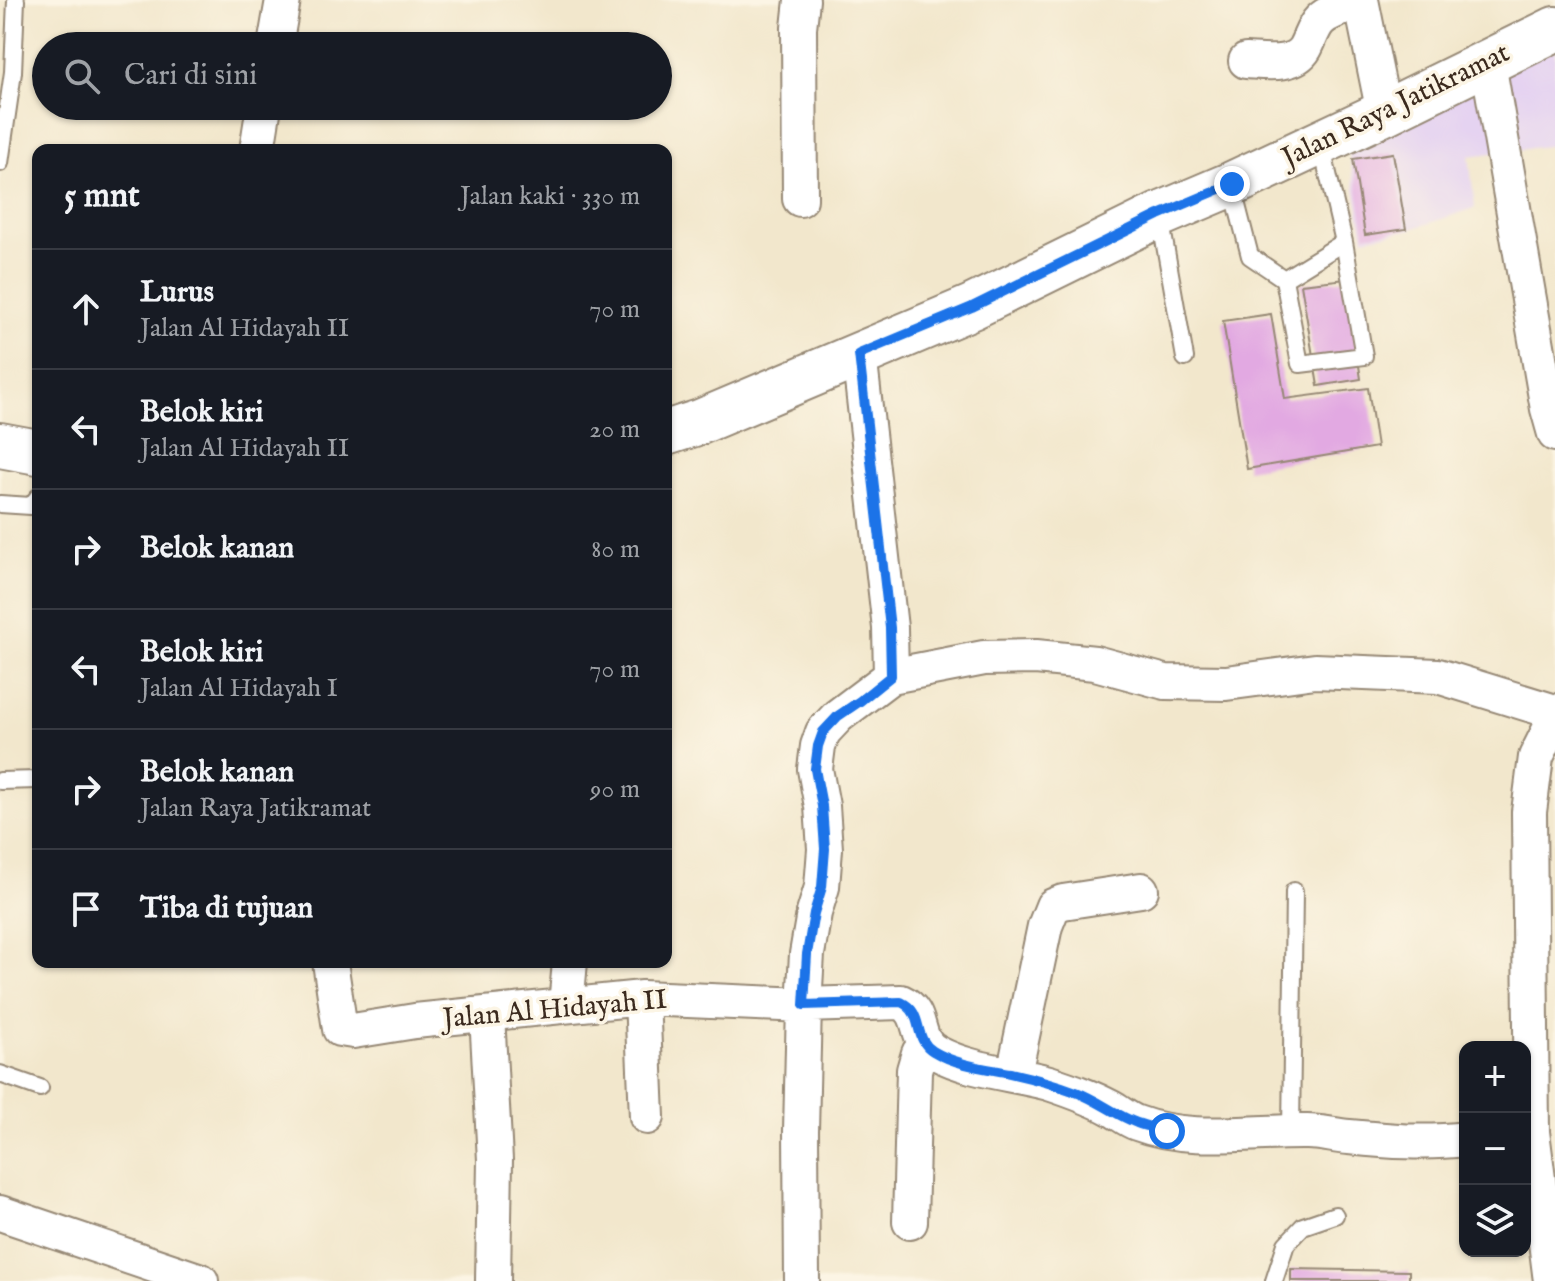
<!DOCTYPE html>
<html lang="id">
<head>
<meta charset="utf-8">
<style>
  :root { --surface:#171b24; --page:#242831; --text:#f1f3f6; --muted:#9ea1a6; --line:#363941 }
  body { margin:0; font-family:"IM FELL English",serif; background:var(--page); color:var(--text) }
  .controls { position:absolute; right:24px; bottom:24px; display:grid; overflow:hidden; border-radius:16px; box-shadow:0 2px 6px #0004 }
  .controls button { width:72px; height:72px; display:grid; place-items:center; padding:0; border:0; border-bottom:2px solid var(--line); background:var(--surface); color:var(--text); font:40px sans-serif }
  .stop { position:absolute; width:24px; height:24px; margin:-18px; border:6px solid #1a73e8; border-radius:50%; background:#fff }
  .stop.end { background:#1a73e8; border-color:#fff; box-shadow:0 2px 8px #0008 }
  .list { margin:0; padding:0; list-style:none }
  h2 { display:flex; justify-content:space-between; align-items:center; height:104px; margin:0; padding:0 32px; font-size:34px }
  h2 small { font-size:26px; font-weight:400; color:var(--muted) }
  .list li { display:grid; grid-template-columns:52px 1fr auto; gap:24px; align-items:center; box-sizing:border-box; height:120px; padding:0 32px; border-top:2px solid var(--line) }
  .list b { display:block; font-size:30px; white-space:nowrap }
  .list p { margin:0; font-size:26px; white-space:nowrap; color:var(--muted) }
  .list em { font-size:26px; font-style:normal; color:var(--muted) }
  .icon { flex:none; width:44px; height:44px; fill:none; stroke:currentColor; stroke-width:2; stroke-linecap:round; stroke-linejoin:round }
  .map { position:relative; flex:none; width:1555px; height:1281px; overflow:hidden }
  .search { position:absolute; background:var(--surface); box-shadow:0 2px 6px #0004; left:32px; top:32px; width:640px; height:88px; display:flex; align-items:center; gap:20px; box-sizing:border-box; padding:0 28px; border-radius:44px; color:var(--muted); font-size:30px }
  .panel { position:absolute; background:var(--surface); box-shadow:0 2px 6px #0004; left:32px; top:144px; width:640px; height:824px; border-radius:16px }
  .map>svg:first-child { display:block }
  .built { fill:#e5d3f1 }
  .building { fill:#e2a9e2 }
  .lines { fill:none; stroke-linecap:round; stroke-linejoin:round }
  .lane-casing { stroke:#968875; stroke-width:20 }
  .street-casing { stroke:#968875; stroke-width:38 }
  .primary-casing { stroke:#968875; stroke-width:48 }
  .lane { stroke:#fff; stroke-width:16 }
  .street { stroke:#fff; stroke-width:34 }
  .primary { stroke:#fff; stroke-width:44 }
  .route { stroke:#1a73e8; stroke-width:10 }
  .labels { text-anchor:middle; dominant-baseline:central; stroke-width:7; stroke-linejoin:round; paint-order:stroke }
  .street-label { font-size:28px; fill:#3b2a1e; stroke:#fcf5e5 }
</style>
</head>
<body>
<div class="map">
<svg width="1555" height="1281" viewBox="0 0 1555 1281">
  <rect width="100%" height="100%" fill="#fcf5e5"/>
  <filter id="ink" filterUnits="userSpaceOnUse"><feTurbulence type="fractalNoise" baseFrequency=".0125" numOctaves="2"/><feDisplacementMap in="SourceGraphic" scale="16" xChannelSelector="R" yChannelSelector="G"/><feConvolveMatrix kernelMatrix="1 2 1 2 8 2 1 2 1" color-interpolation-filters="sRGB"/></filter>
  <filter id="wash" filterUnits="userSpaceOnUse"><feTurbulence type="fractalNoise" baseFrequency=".006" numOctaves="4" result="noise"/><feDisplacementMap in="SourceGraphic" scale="32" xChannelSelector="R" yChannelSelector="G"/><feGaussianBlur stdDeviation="1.8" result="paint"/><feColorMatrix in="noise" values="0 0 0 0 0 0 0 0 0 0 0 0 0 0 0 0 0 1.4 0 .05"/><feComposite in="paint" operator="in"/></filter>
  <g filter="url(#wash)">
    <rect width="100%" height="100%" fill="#f2e7cc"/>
    <!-- built -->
    <path class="built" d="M1555,26v119l-86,11 6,52 -67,22 -44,8 -19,-106z"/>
    <g id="blocks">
      <!-- building -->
      <path class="building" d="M1393,153l13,76 -41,6 -12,-76z
        M1346,279l15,100 -43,7 -17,-102z
        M1271,314l14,85 83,-11 9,59 -130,22 -24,-148z
        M1291,1269l118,2v10h-118z"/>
    </g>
  </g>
  <g filter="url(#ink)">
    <use href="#blocks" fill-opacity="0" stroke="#968875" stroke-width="2"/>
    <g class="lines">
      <!-- lane casing -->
      <g class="lane-casing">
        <path id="lane" d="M0,163l13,-91 3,-72
          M1232,186l18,70 34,23 16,85 64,-8 -20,-114 -23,-98
          M1160,217l25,141
          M1284,279l60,-37
          M0,504l31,2 7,-9
          M0,781l38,-1
          M0,1074l40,14
          M1291,1132l3,-241
          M1274,1281l12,-37 17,-18 32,-11"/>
      </g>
      <!-- street casing -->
      <g class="street-casing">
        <path id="street" d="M1361,0l23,113
          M275,46l8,-46
          M1246,61c19,1 48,6 59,-13 5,-9 8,-21 15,-28 10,-10 28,-13 41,-18
          M1488,63l60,346 7,25
          M257,150l7,-44
          M800,199l-1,-171 3,-28
          M859,354l31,274 1,48
          M330,962l10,67 13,2 62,-10 227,-23 162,7 97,-3c25,11 11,39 36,51 34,18 75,20 112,30 21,7 42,14 62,25 9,5 17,12 26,15 53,20 115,8 170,9 14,0 28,4 42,5 39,4 77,7 116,2
          M642,998l5,119
          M566,1005l4,-43
          M487,1015l8,145 -2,121
          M1014,1074l31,-148 8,-20 10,-4 78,-12
          M0,1213l201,68
          M910,1222l4,-152 5,-17 7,-7
          M802,1281l-1,-150 3,-126 3,-51 7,-41 8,-26 3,-38 -3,-43 -7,-37 3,-23 5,-14 15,-16 53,-40 93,-18 52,-1 59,6 70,19 61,1 89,-12 123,5 117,36
          M1551,1281l-19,-149 -3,-320 7,-55 19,-38"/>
      </g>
      <!-- primary casing -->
      <g class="primary-casing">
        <path id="primary" d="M666,433l34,-11 272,-115 187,-92 73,-31 152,-71 171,-84
          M0,445l38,7"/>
      </g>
      <!-- lane -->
      <use href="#lane" class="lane"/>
      <!-- street -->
      <use href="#street" class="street"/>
      <!-- primary -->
      <use href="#primary" class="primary"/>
    </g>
  </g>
  <g class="lines" filter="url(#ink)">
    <!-- route -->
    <path class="route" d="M1167,1131c-9,-3 -20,-4 -30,-8 -20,-7 -39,-23 -61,-31 -21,-8 -44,-14 -66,-19 -26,-5 -54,-8 -77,-22 -21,-13 -8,-38 -32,-49l-97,3 3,-51 7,-41 8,-26 3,-38 -3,-43 -7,-37 3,-23 5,-14 15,-16 22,-15 31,-25 -1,-48 -31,-274 113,-47 187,-92 73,-31"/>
  </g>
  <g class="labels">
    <!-- street labels -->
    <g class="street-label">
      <text transform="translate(1396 106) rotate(-26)">Jalan Raya Jatikramat</text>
      <text transform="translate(555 1010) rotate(-5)">Jalan Al Hidayah II</text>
    </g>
  </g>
</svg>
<div class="controls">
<button>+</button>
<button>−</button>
<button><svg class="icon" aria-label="layers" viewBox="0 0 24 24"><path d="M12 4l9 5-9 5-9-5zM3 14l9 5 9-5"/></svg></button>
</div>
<div class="stop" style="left:1167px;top:1131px"></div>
<div class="stop end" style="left:1232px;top:184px"></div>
<div class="search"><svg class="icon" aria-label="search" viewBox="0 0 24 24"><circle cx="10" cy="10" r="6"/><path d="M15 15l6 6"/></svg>Cari di sini</div>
<section class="panel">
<h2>5 mnt<small>Jalan kaki · 330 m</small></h2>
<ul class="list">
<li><svg class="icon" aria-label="ahead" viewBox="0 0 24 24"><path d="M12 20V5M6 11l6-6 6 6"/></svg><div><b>Lurus</b><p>Jalan Al Hidayah II</p></div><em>70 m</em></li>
<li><svg class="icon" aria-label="left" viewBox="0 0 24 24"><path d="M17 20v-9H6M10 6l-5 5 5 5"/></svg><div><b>Belok kiri</b><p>Jalan Al Hidayah II</p></div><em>20 m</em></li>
<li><svg class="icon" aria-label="right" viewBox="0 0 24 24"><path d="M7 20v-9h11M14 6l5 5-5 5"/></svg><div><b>Belok kanan</b></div><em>80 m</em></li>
<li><svg class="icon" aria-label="left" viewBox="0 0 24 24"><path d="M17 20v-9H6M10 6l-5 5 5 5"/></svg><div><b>Belok kiri</b><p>Jalan Al Hidayah I</p></div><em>70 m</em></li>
<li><svg class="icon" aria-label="right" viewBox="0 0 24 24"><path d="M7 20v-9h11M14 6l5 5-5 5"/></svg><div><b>Belok kanan</b><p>Jalan Raya Jatikramat</p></div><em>90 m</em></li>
<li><svg class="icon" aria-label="arrive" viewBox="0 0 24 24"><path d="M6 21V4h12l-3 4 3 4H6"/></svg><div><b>Tiba di tujuan</b></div></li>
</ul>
</section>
</div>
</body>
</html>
